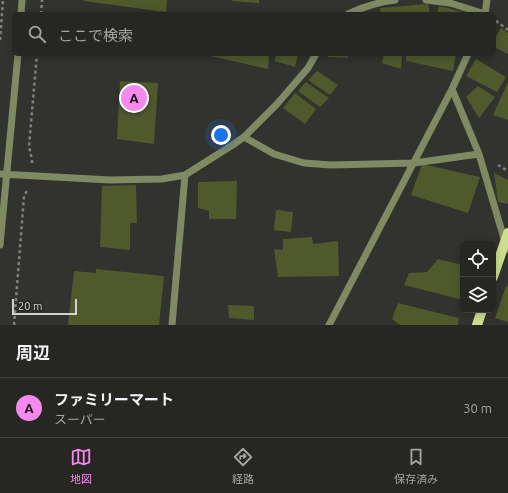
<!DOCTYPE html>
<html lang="ja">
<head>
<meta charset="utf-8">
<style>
  :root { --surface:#262622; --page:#2e2e2a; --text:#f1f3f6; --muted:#a4a5a5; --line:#424340; --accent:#f589ee }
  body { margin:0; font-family:Ubuntu,"Noto Sans JP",sans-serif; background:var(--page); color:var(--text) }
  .controls { position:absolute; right:12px; bottom:12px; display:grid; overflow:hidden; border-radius:6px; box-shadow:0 2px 10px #0003 }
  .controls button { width:36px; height:36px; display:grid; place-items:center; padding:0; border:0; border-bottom:1px solid var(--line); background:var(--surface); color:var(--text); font:20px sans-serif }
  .scale { position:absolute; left:12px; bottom:10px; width:65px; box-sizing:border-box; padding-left:4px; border:2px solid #d2d3d0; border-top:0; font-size:11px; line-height:14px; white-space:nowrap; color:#d2d3d0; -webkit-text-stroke:3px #282925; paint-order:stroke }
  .you { position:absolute; left:221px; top:135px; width:14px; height:14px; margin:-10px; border:3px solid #fff; border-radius:50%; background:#1a73e8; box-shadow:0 0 0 6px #1a73e833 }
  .badge { display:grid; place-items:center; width:26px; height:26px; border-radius:50%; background:var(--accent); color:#111; font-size:13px; font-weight:700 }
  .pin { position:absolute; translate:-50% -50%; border:2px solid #fff; box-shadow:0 1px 4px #0006 }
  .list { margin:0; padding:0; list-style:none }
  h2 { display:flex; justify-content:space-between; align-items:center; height:52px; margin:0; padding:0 16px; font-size:17px }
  h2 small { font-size:13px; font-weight:400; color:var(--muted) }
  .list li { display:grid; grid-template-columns:26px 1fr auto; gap:12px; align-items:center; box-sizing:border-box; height:60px; padding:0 16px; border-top:1px solid var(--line) }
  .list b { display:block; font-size:15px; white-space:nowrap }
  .list p { margin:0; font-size:13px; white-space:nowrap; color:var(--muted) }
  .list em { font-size:13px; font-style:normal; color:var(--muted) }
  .icon { flex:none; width:22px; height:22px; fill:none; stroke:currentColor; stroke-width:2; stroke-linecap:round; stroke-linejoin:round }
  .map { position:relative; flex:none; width:508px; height:325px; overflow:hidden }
  .search { position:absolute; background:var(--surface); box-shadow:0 2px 10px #0003; left:12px; right:12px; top:12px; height:44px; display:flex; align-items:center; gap:10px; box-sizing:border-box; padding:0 14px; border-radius:6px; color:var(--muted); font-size:15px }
  .sheet { height:112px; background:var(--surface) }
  nav { display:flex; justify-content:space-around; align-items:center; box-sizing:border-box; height:56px; border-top:1px solid var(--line); background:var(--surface); font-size:11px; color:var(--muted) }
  nav a { display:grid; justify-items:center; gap:2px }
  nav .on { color:var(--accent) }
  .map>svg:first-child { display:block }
  .building { fill:#4f592c }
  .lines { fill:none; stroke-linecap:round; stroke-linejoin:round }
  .path { stroke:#81827e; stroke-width:2.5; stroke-dasharray:3 3; stroke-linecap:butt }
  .minor { stroke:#7f8962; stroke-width:7 }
  .major { stroke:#ccdf8d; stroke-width:10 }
</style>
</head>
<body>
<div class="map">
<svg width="508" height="325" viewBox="0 0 508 325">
  <rect width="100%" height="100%" fill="#32332e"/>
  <!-- building -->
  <path class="building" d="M84,0h83l-1,12 -82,-11z
    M232,0h27v3l-27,-2z
    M428,4l2,10h-49l-1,-6z
    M439,6l29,7v1h-31z
    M501,28l7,5v21l-14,-7v-7z
    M206,54h63l-1,15 -62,-14z
    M276,54h22l-3,13 -20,-6z
    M328,54h19l1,4 -20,-1z
    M384,54h11l7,2 -1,13 -19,-6z
    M406,54h50l-3,17 -47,-10z
    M476,59l30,18 -9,15 -31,-16z
    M317,71l21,14 -8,10 -22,-15z
    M120,81l38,2 -4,61 -37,-5z
    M306,82l23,16 -9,9 -22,-16z
    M508,82v38l-15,-5z
    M478,86l17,11 -16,21 -13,-21z
    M295,93l21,16 -11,15 -22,-16z
    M422,164l58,13 -12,36 -57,-18z
    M494,173l14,7v24l-10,-2z
    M237,181l-1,38h-27v-8l-11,-3v-26z
    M136,185l1,38h-7v27l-30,-3 2,-61z
    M276,210l17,2 -2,20 -17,-2z
    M312,237l1,7 25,-3 1,35 -61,1 -4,-28 9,1v-11z
    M438,259l25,6v35l-59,-15 5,-12 18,-1z
    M96,269l68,7 -5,49h-91l6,-54 22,2z
    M506,286l2,1v35l-13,-4z
    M398,303l61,15 -1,7h-58l-8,-6z
    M228,305l26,1v14l-25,-2z"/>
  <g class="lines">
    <!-- path -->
    <path class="path" d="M41,14l1,-14
      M496,21l12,9
      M0,40l3,-40
      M32,163v-3l-3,-14 8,-92
      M498,165l10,6
      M14,325l10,-129 4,-7"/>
    <!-- minor -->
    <path class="minor" d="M426,0l24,3 35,11
      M21,14l1,-14
      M348,14c15,-7 30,-12 47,-14
      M485,14l2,-14
      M452,89l27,65 26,88 3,7
      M244,137l30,17 30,9 27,2 83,-2 65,-9
      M0,174l110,6 52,-1 23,-4 46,-29 13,-9 33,-33 31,-36 8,-14
      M0,245l18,-191
      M172,325l13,-150
      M329,325l123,-236 16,-35"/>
    <!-- major -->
    <path class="major" d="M493,277l15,-44
      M477,325l5,-15"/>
  </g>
</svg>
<div class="controls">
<button><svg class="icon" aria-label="locate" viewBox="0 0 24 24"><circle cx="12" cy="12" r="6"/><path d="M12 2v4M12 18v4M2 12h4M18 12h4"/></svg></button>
<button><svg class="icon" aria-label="layers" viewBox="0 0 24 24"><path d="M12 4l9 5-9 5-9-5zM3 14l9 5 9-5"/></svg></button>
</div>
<div class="scale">20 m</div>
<div class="you"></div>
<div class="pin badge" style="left:134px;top:98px">A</div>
<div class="search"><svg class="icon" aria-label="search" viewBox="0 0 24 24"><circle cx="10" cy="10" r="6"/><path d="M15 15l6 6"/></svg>ここで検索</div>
</div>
<section class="sheet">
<h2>周辺<small></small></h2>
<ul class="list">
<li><span class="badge">A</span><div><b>ファミリーマート</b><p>スーパー</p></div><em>30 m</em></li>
</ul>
</section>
<nav>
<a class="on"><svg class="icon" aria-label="map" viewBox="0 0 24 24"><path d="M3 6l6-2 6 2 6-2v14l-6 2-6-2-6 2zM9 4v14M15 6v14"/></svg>地図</a>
<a><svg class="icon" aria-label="directions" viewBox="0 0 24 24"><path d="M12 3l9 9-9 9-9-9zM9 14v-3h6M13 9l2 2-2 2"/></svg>経路</a>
<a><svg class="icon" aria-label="saved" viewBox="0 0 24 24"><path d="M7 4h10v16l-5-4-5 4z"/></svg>保存済み</a>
</nav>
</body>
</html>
